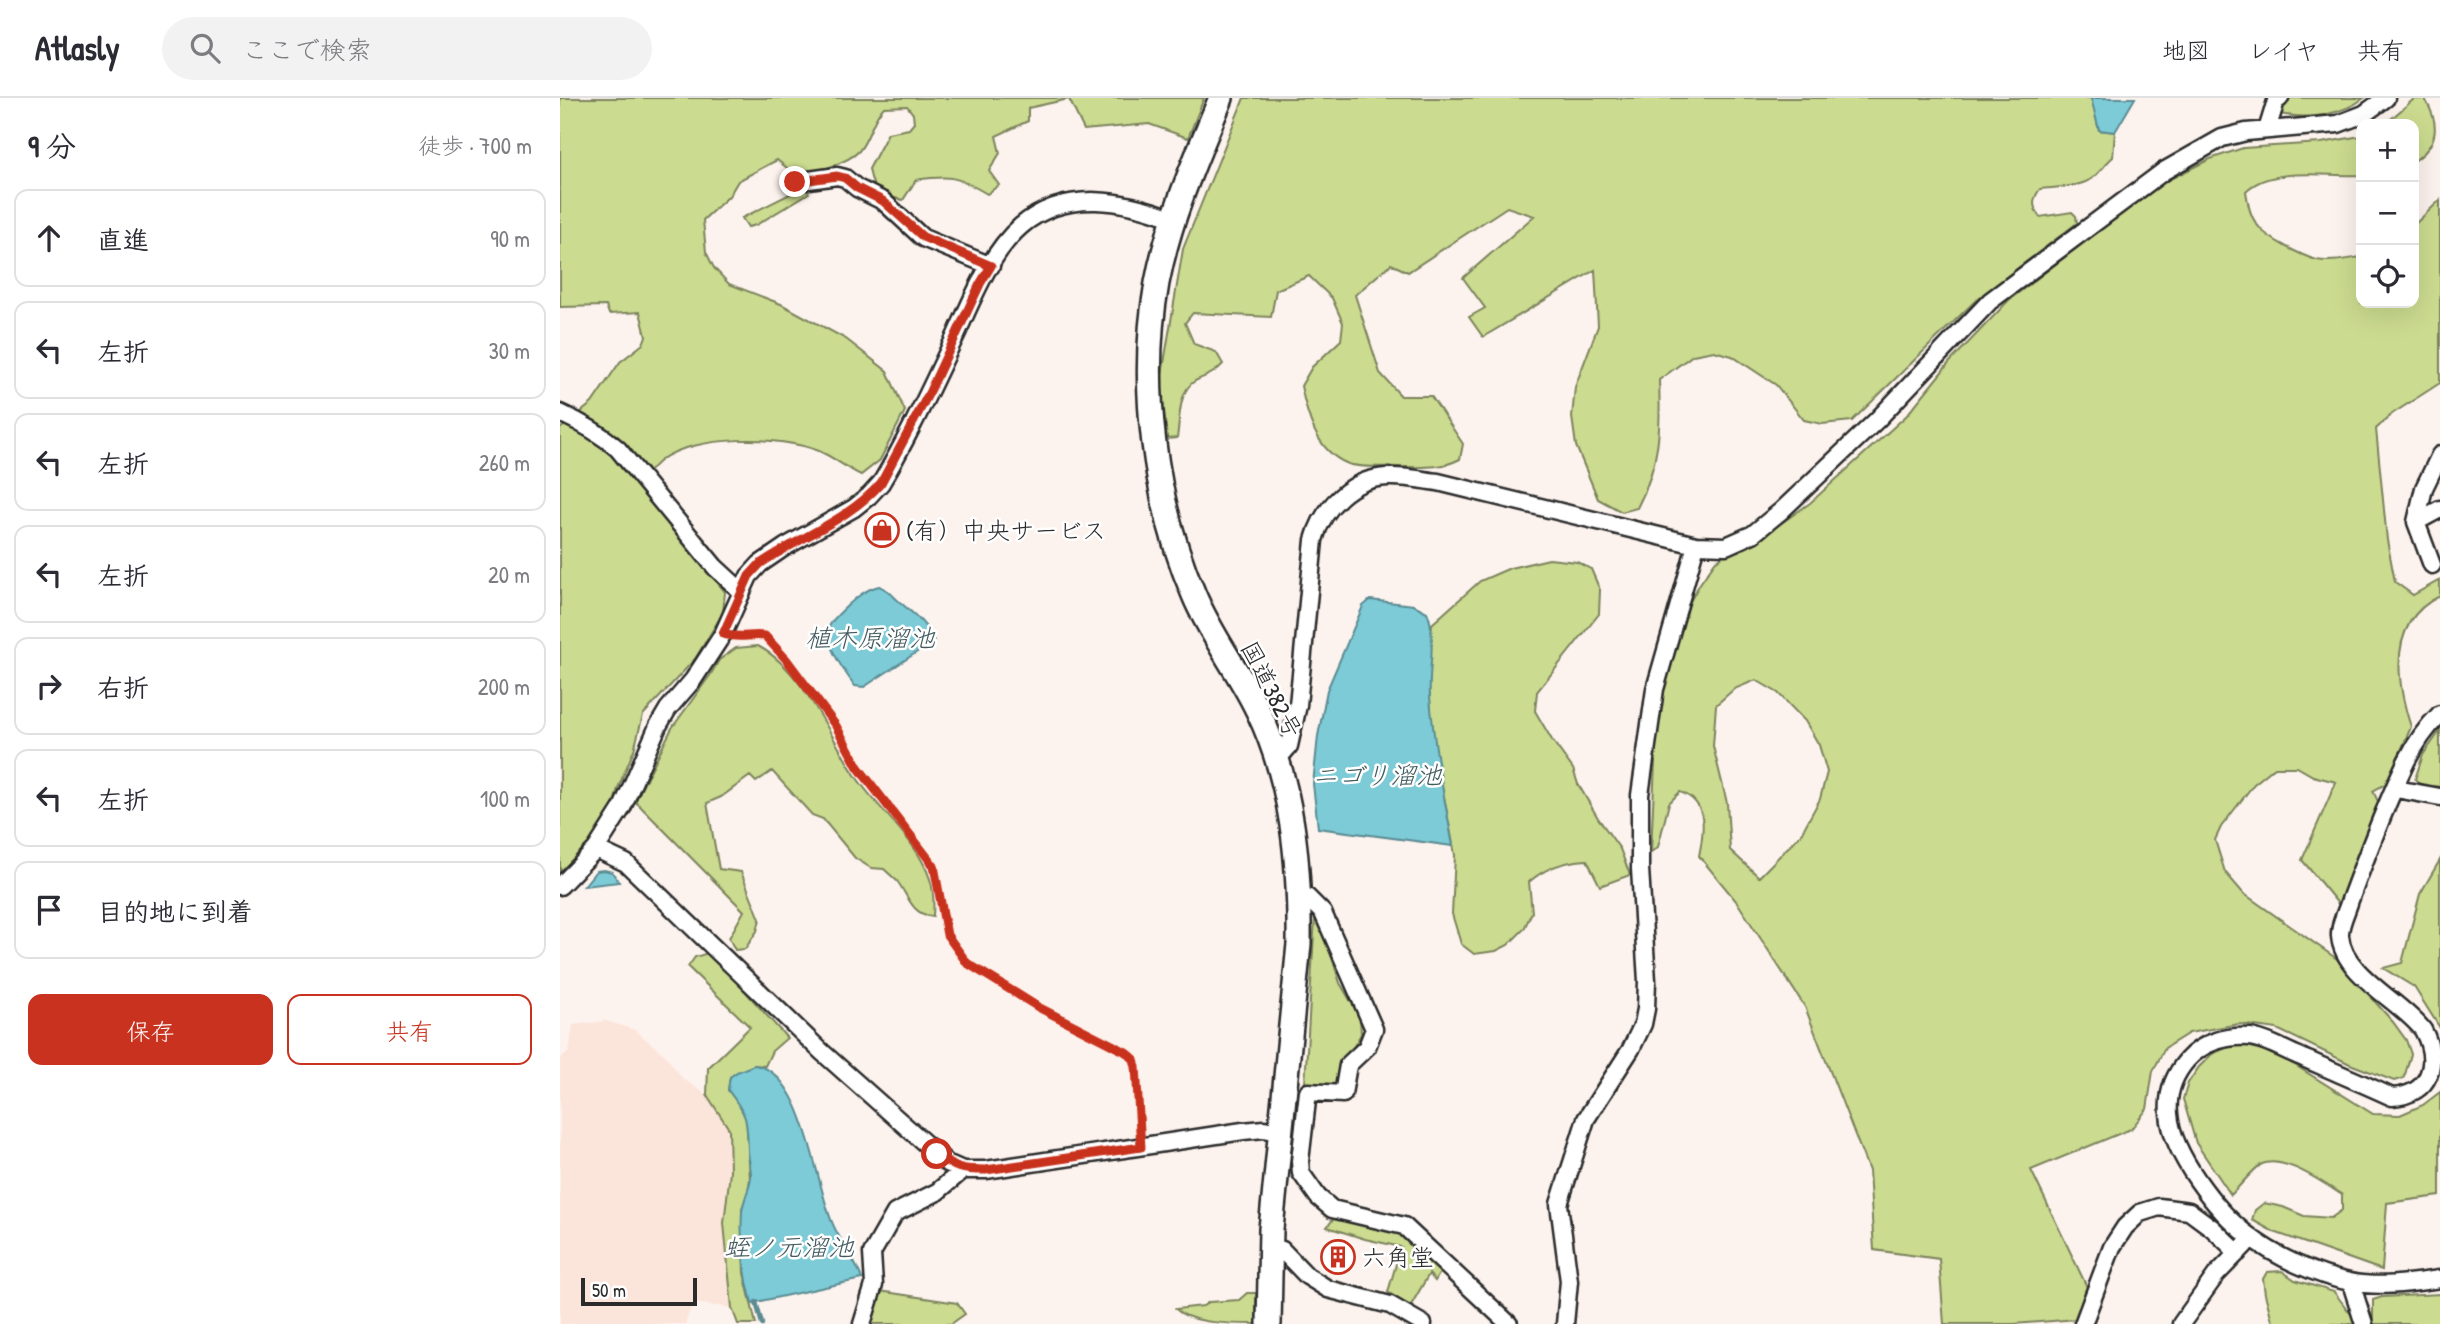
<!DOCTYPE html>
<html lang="ja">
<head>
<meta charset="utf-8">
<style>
  :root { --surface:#fff; --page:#f2f2f3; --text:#2b2b33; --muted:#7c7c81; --line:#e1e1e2; --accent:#c8321e }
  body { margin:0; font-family:"Patrick Hand","Klee One",sans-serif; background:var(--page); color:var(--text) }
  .controls { position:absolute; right:21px; top:21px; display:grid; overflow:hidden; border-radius:14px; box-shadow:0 7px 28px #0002 }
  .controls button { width:63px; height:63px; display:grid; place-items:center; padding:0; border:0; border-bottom:2px solid var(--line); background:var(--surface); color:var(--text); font:35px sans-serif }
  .scale { position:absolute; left:21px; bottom:18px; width:116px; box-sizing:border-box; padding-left:7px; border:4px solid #2b2b2b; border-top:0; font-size:19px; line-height:24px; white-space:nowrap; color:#2b2b2b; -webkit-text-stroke:5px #fff; paint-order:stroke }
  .stop { position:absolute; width:21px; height:21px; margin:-16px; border:5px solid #c8321e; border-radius:50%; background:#fff }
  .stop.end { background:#c8321e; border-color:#fff; box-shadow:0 2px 7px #0008 }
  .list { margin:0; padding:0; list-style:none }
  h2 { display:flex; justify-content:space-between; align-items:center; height:91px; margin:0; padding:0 28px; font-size:30px }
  h2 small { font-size:23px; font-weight:400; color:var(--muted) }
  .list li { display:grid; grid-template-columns:46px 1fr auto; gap:21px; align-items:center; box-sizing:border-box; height:98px; margin:0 14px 14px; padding:0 14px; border:2px solid var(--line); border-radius:14px }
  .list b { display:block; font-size:26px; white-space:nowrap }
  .list em { font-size:23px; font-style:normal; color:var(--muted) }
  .actions { display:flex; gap:14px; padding:21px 28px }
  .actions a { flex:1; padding:16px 0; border:2px solid var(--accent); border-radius:14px; text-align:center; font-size:24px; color:var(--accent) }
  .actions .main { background:var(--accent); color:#fff }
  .icon { flex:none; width:38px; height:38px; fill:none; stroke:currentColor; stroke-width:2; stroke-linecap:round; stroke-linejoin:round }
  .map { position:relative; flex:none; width:1880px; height:1226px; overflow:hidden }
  header { display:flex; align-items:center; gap:42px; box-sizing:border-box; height:98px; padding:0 35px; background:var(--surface); border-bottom:2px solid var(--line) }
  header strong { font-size:33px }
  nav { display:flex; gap:38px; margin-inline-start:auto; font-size:24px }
  .search { width:490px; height:63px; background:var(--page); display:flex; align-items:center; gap:18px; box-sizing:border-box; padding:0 24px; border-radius:38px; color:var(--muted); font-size:26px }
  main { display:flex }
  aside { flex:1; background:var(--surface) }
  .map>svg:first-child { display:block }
  .built { fill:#fbe4da }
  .green { fill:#cbdb8f; stroke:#7b835d; stroke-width:2; fill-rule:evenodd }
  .water { fill:#7bcbd7; stroke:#5b8b92; stroke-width:2 }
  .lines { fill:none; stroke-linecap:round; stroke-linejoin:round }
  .stream { stroke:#5b8b92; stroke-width:4.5 }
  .minor-casing { stroke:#2b2b2b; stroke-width:21 }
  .highway-casing { stroke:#2b2b2b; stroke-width:28 }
  .path { stroke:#2b2b2b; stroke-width:2.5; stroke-dasharray:5 5; stroke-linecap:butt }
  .minor { stroke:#fff; stroke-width:16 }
  .highway { stroke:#fff; stroke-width:23 }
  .route { stroke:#c8321e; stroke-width:9 }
  .labels { text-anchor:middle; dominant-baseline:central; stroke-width:5; stroke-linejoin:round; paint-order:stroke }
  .poi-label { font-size:24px; fill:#2b2b2b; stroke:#fff; text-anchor:start }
  .street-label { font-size:24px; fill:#2b2b2b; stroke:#fff }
  .water-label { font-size:26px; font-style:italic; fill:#435b5f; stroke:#fff }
</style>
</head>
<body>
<header>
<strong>Atlasly</strong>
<div class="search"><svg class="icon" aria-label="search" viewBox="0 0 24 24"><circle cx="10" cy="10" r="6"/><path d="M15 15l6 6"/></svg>ここで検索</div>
<nav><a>地図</a><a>レイヤ</a><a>共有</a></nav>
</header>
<main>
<aside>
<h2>9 分<small>徒歩 · 700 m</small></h2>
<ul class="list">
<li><svg class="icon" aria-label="ahead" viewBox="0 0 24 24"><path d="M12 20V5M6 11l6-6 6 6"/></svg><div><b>直進</b></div><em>90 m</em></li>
<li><svg class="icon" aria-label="left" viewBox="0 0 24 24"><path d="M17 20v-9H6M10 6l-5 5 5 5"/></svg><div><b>左折</b></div><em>30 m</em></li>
<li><svg class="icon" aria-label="left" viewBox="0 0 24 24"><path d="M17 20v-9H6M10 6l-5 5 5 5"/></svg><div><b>左折</b></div><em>260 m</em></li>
<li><svg class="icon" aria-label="left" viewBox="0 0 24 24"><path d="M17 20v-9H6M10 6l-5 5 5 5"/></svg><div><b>左折</b></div><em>20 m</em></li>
<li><svg class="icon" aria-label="right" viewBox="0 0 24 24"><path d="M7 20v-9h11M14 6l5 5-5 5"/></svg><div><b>右折</b></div><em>200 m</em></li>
<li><svg class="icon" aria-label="left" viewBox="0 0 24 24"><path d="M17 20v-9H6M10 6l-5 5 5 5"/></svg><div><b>左折</b></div><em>100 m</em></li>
<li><svg class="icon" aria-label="arrive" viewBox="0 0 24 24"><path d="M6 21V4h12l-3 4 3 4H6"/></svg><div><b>目的地に到着</b></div></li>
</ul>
<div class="actions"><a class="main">保存</a><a>共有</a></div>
</aside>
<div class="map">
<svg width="1880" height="1226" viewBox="0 0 1880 1226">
  <rect width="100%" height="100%" fill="#fdf3ee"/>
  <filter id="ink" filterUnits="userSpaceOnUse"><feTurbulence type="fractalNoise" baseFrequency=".0143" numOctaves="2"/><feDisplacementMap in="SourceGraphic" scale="14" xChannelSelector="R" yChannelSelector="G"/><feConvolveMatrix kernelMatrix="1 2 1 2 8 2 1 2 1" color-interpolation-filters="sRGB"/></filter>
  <g filter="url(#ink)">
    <!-- built -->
    <path class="built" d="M46,923l29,9 30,25 18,24 24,16 22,34 1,43 -6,51 8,85 -39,-5 -8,21h-125v-266l9,-6 4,-27z"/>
    <!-- green -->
    <path class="green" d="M0,0h644l-16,40 -39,-14 -65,6 -15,-31 -41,9v13l-32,15 4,17 -11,18 10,14 -12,9c-30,-18 -37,-19 -71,-14l-13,20c-25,-6 -29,-5 -34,-31l19,-36 21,-4 5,-6 -1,-9 -6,-8 -23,1c-12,12 -14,31 -25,44 -11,12 -46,22 -62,25l-20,-16 -39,21 -9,15 -26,24 3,32 8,16 15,16 52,20 65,35 41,32 18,40 -25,49 -19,15c-15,-7 -28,-18 -42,-24 -38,-16 -125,-16 -158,9 -8,6 -15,16 -22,24l86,108 -2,21 -28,46 -52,56 -9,35 -16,38 -6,23 -16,25 -36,38v-445l32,-26 28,-41 23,-18 3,-8 -6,-24 -31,2 -3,-8 -46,1z
      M684,0h847l8,32 16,2 -2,25c-7,6 -12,14 -19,20 -13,11 -38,10 -54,12 -8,11 -8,17 0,28l32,-5 4,4 1,7 -102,78 -123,120 -30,3 -18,-4 -28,-35 -44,-29 -18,-5 -21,4 -34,25c2,48 1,84 -22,128l-15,4 -24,-13 -22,-53 -4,-29 3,-30 23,-61 -3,-56 -112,67 -14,-20 16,-9 -22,-30 71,-62 -27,-9 -99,65 -17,-8 -36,31 25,78 21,23h30l32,48 -3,15c-19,10 -38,8 -59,8 -14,-1 -43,2 -55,-4 -30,-13 -39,-48 -45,-77l11,-19 29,-27 2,-17 -11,-25 -23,-22 -33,14 -5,27 -78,-4 -8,10 9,21 22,8 7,12c-12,12 -14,10 -28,17 -17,10 -15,39 -18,57l-10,1 -6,-58 22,-132z
      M1728,0h76c-22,17 -56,22 -84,16l1,-8z
      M1854,1h11c15,25 14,45 -11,62v-37h-29z
      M1801,38v39c-34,2 -89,-9 -115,16 2,13 4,26 13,36 9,12 43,29 58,33 14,3 30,-1 44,-3v46h53v-78l26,-25v183l-48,31 -16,15 11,111 8,42 18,13 27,-15v16c-53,25 -44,85 -29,131l-24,56 -14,8 8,17 -42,97 -37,-45 34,-78 -23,-6 -16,-9h-22l-21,17 -13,17 -20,26 -6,13 10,32 18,21 94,66 56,63 13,18 5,14 -7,24 -10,3 -44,-17 -73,-35 -38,-5 -50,9 -24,15 -12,23 -6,38 -16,20 -100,41 56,117 -10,32 -63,5h-70l-5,-65 -65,-9 -5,-79 -64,-164 -68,-105 -38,-46c5,-25 10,-54 -19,-64l-11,11 -11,44 -7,5 6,-135 9,-48 20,-60 13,-24 16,-23 14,-11 17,-3 64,-45 97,-88 42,-52 60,-63 151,-116 50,-25 33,-11 78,-5zM1196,582l22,13 27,28 14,24 8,27 -7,27 -19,35 -42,43 -29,-27 -3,-47 -14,-57 3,-41 18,-16z
      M246,91l3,4 -53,32 -8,2 -6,-9 56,-28z
      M989,461l28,3 14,7 9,21 -1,24 -62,78 -2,19 17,29 21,29 5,15 20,34 22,31 10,26 -30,11 -13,-26c-22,1 -41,7 -58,22l3,30 -8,17 -16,16 -12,6 -22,3 -13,-10 -9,-30 3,-59 -22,-117 -5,-64 4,-50 48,-43 30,-13z
      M198,548c47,25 71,90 99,132 23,34 60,61 73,101 4,12 4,24 3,37 -21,0 -25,-21 -36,-35 -4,-4 -9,-8 -13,-12l-13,-1 -16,-10 -32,-39 -11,-4 -40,-44 -16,11 -6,-6 -29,21 -14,6 12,66 22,3 19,47 -3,12 -12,18 -10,1 -6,-12 15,-27 -109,-110 37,-73 39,-54 8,-14 17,-12z
      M1880,633v56l-20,-2 -5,-6 8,-24z
      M1880,762v168l-26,-41 -31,-19 19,-5 18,-69z
      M755,819l6,6 19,60 20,34 1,17 -11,19 -11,11 -2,24 -32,-4z
      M148,855l10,8 69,77 -15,13 -7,15 -11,-1 -24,12 -2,13 18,24 4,65 -3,18 -5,11 2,65 12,51h-18l-6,-16 -8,-85 6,-51 -1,-43 -22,-34 1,-27 42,-41 -62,-60 7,-10z
      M1690,946l40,18 83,52 27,1 23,-10 17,-13v104l-53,7 -5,67 -108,-38 -22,-12 3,-10 9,-7 19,4 21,9 27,2 11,-8v-15c-18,-12 -58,-40 -80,-31 -8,4 -24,24 -31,31l-35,-52 -13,-44 5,-16 11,-16 13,-13 19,-8z
      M775,1119l67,15 39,39 -6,10 -6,-7 -19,33 -22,-15 13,-45 -36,-8 -38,-12z
      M1722,1173l13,9 39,12 23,30 16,-2v-20l9,-3 58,-3v30h-167l-8,-30 -2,-15 4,-7z
      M319,1193l78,12 8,11 -14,10h-82z
      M687,1195h9v31c-21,0 -66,0 -80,-15l27,-3 6,-4 30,-2z"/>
    <!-- water -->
    <path class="water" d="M1531,0h44l-20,34 -16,-2z
      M319,488c11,4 13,10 22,17 14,12 25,20 33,38l-70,46 -9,-1c-9,-12 -32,-44 -26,-59 3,-8 12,-15 18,-21 10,-9 19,-17 32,-20z
      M810,502l44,5 13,7c10,22 1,58 3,85 4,50 14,99 23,149l-135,-18 -5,-44 5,-48 9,-46 36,-84z
      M44,772l8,2 7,10 -35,4 12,-15z
      M194,967c51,6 61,118 78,157 8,20 23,37 30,57l-110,24c-8,-30 -12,-59 -10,-91 1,-12 8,-23 9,-36 0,-9 -3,-18 -3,-27 -1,-31 -1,-34 -20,-59l2,-13 7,-5z"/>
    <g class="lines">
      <!-- stream -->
      <path class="stream" d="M196,1204l6,22"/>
      <!-- minor casing -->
      <g class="minor-casing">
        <path id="minor" d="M1707,32l9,-29 4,-3
          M235,84l42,-6 8,2 12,10 26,13 40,37 68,28
          M0,315c22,10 40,20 58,36l97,118 26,24
          M1856,424l8,-34 16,-33
          M1872,467l-16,-43 24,-13
          M1880,616c-14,14 -25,30 -34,48 -21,44 -39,92 -56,138 -3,11 -11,25 -10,36 3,39 61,65 83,94 17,32 8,65 -31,67 -30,-14 -62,-27 -93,-41 -15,-6 -33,-17 -49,-19 -23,-2 -47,5 -63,23 -13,15 -20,33 -18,54 3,40 48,98 80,122 25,20 69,40 101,46 30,6 61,1 90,-3
          M717,657l7,-3 5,-6 9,-41 16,-165c9,-33 38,-62 74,-63 17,-1 34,3 50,5l258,63 30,1 27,-12 28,-23 96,-91 113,-119 174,-130 58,-33 24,-6 92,-8 26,-10 22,-16
          M1836,691l44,8
          M36,751l30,14 196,189 125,111 16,7h23l257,-39 21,-2 15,3
          M0,788l36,-37 26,-41 36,-82 10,-17 25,-29 30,-46 26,-58 11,-12 25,-17 69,-39 15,-12 12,-13c28,-47 51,-98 75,-148 17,-37 34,-82 65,-109 45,-38 104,-26 153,-7
          M740,799h7l16,16 51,116 -7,18 -19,18 -5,29 -35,-2 -8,69 1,12 17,24 14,12 72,17 105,98
          M711,1149l11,3 25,26 21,13 62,16 33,19
          M1791,1185l13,41
          M302,1226l12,-39 -2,-32 23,-40 42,-21 26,-22
          M1005,1226l4,-43 -10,-77 27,-85 45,-70 12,-25 3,-15 1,-28 -7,-112v-74l15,-106 41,-144
          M1523,1226l29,-77 13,-20 15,-14 19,-6 30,4 23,17 26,25
          M1621,1226l35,-49 29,-30"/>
      </g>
      <!-- highway casing -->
      <g class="highway-casing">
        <path id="highway" d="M661,0c-25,60 -52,121 -64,185 -18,100 -3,219 37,312 17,41 45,76 64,116 35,72 42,155 41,233l-28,285 -2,95"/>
      </g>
      <!-- path -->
      <path class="path" d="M180,540c11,-3 21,-6 30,2l66,86 22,41 76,99 12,69 21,28 71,45 88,44 8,7 6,72"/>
      <!-- minor -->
      <use href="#minor" class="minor"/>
      <!-- highway -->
      <use href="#highway" class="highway"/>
    </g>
  </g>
  <g class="lines" filter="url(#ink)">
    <!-- route -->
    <path class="route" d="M235,84l42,-6 8,2 12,10 26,13 40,36 68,29 -11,18 -50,107 -49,92c-32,37 -81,54 -121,81l-11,12 -26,58c15,5 27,0 42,2l21,23 50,67 22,41 76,99 13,69 20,28 71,44 88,45 8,7 2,8 5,80 -155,23c-23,0 -32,-1 -49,-16"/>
  </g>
  <!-- icons -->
  <defs>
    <g id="shop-ring" transform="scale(1.75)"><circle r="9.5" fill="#fff" stroke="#c8321e" stroke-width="1.5"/><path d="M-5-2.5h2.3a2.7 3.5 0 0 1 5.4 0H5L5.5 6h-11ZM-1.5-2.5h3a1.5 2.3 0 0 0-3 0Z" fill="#c8321e"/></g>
    <g id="building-ring" transform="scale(1.75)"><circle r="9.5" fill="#fff" stroke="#c8321e" stroke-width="1.5"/><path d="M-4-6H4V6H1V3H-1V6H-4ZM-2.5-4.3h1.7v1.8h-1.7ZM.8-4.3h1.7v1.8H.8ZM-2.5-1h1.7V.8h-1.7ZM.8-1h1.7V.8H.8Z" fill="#c8321e"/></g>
  </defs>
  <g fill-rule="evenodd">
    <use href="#shop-ring" x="322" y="432"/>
    <use href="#building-ring" x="778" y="1159"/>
  </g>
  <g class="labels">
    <!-- poi labels -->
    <g class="poi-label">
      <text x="346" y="432">(有）中央サービス</text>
      <text x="802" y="1159">六角堂</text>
    </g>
    <!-- street labels -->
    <g class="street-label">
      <text transform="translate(712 591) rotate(63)">国道382号</text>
    </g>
    <!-- water labels -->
    <g class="water-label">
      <text x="310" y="539">植木原溜池</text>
      <text x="817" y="676">ニゴリ溜池</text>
      <text x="229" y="1148">蛭ノ元溜池</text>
    </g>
  </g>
</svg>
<div class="controls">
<button>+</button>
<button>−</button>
<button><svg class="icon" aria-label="locate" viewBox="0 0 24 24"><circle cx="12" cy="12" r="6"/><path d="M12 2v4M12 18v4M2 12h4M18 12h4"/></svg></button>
</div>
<div class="scale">50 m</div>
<div class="stop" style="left:377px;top:1056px"></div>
<div class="stop end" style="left:235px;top:84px"></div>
</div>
</main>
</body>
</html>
